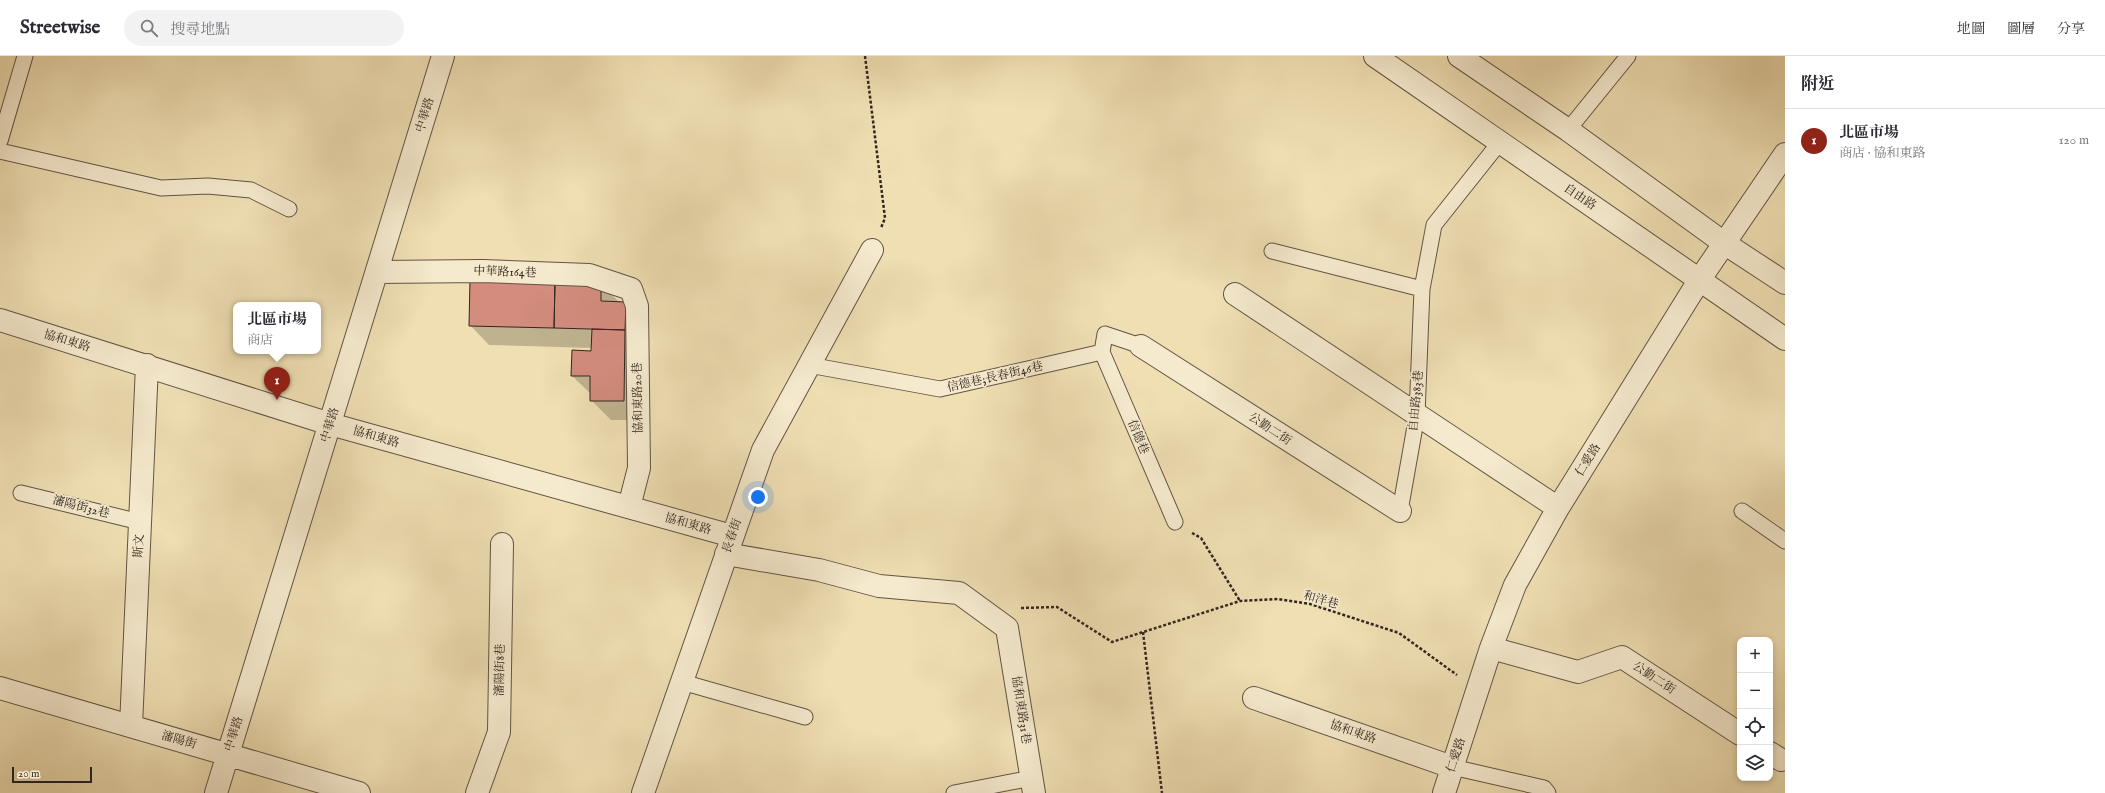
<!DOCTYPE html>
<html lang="zh-TW">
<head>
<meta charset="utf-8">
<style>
  :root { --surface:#fff; --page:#f2f2f3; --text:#2b2b33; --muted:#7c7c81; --line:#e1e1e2; --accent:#8f2418 }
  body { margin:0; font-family:"IM FELL English","Noto Serif TC",serif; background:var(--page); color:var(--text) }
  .controls { position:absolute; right:12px; bottom:12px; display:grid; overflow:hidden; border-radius:8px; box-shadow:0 2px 6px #0003 }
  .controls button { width:36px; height:36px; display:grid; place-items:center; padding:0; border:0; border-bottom:1px solid var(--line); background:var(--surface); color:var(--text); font:20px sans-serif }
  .scale { position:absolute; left:12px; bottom:10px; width:80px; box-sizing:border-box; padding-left:4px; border:2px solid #33261f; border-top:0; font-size:11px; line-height:14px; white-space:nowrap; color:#33261f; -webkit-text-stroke:3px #f5eace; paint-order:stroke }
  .you { position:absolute; left:758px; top:441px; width:14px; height:14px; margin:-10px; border:3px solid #fff; border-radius:50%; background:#1a73e8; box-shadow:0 0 0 6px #1a73e833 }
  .badge { display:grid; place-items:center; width:26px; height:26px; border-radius:50%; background:var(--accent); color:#fff; font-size:13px; font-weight:700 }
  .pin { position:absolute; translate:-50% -33px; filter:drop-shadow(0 1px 2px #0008) }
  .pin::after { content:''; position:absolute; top:21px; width:14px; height:12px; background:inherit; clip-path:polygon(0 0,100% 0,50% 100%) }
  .popup { position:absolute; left:233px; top:246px; width:88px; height:52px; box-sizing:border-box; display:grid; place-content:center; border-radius:8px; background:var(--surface); filter:drop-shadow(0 1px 3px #0005); font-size:13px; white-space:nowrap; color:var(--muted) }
  .popup b { font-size:15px; color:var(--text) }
  .popup::after { content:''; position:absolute; left:50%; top:100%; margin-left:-8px; border:8px solid transparent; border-top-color:var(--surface) }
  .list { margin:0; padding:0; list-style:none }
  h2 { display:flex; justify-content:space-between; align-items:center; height:52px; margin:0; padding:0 16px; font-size:17px }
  h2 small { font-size:13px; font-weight:400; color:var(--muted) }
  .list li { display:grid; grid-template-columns:26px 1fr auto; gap:12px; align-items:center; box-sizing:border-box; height:64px; padding:0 16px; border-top:1px solid var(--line) }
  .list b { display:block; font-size:15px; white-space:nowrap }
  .list p { margin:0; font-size:13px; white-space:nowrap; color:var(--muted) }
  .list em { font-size:13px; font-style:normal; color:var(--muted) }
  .icon { flex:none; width:22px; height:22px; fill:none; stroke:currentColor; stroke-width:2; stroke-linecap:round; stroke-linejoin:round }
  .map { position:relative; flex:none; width:1785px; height:737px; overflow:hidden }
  header { display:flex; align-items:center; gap:24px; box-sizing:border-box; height:56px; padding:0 20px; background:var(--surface); border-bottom:1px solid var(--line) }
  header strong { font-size:19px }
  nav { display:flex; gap:22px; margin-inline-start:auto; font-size:14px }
  .search { width:280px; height:36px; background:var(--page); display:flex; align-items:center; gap:10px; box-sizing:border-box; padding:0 14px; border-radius:22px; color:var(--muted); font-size:15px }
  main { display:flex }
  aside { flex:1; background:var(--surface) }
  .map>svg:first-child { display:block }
  .shadow { fill:#0003 }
  .building { fill:#d38c7e; stroke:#33261f }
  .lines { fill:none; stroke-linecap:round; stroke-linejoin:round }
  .service-casing { stroke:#625444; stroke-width:17 }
  .minor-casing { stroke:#625444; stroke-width:24 }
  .tertiary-casing { stroke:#625444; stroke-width:24 }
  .path { stroke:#33261f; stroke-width:2.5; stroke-dasharray:3 2; stroke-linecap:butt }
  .service { stroke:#f5eace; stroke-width:15 }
  .minor { stroke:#f5eace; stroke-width:22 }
  .tertiary { stroke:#f5eace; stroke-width:22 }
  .labels { text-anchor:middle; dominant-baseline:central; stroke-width:3.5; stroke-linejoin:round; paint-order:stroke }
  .street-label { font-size:12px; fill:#33261f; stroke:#f5eace }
</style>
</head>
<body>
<header>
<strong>Streetwise</strong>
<div class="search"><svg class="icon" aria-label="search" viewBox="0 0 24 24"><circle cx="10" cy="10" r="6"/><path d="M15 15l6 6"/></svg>搜尋地點</div>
<nav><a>地圖</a><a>圖層</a><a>分享</a></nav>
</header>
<main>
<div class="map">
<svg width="1785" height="737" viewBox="0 0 1785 737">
  <rect width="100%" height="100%" fill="#efdfb3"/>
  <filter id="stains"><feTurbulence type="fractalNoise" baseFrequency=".005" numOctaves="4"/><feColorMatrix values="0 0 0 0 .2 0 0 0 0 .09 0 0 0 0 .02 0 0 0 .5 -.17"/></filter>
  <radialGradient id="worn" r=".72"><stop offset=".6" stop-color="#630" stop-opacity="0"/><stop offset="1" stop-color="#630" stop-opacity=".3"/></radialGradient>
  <!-- shadow -->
  <path class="shadow" d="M601,228l19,19h6l17,117h-32l-20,-20v-6l-19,-18 20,-24v-4l-103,-3 -19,-20z"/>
  <!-- building -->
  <path class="building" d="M470,224l85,2 -1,46 -85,-2z
    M555,226l46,1v18l25,1 -1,28 -71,-2z
    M592,273l33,1 -1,71h-34v-25h-19l1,-26 19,1z"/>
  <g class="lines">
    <!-- service casing -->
    <g class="service-casing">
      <path id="service" d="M1568,74l60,-74
        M0,85l25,-85
        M0,95l161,37 47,-2 43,4 38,19
        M1272,195l150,38
        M1102,296l73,170
        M809,309l131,24 162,-37 3,-18 36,12
        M21,437l119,29
        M1400,455l17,-96 5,-126 12,-64 66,-83
        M1742,455l43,30
        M682,626l123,35
        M1452,711l92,21 4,5
        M954,737l78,-15"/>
    </g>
    <!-- minor casing -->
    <g class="minor-casing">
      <path id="minor" d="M377,216l106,-1 106,4 42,14 6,17 2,162 -10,39
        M1235,238l323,214
        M0,264l330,104 402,112
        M1141,290l259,165
        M726,498l93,16 60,16 80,7 48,35 27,165
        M1491,592l87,24 44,-15 118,77
        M0,632l359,105
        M1254,642l198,69
        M131,670l16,-361
        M1770,697l11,7
        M216,737l227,-737
        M477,737l22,-61 3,-188
        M643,737l120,-343 109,-200
        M1444,737l47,-145 24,-63 43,-77 142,-229 85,-125"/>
    </g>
    <!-- tertiary casing -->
    <g class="tertiary-casing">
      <path id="tertiary" d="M1375,0l410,283
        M1459,0l109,74 156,113 61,40"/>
    </g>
    <!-- path -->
    <path class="path" d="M865,0l20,162 -4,10
      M1192,477l9,5 39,63
      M1021,552l36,-1 55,35 128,-41 38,-2 32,5 89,29 58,42
      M1143,576l19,161"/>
    <!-- service -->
    <use href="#service" class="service"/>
    <!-- minor -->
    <use href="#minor" class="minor"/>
    <!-- tertiary -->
    <use href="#tertiary" class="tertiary"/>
  </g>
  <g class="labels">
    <!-- street labels -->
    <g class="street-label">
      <text transform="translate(425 59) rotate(-73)">中華路</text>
      <text transform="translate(1580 141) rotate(34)">自由路</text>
      <text transform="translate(505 216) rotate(2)">中華路164巷</text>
      <text transform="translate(67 285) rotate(17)">協和東路</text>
      <text transform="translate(995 321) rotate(-13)">信德巷;長春街46巷</text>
      <text transform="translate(638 342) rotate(-91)">協和東路20巷</text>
      <text transform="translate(1416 345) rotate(-85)">自由路383巷</text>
      <text transform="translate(330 369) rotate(-73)">中華路</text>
      <text transform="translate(1270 373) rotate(33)">公勤二街</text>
      <text transform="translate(376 381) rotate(16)">協和東路</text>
      <text transform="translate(1138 381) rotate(67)">信德巷</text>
      <text transform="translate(1588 404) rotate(-58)">仁愛路</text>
      <text transform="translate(81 451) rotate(14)">瀋陽街32巷</text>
      <text transform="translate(688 468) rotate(16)">協和東路</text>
      <text transform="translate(732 480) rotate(-71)">長春街</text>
      <text transform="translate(139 490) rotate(-87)">斯文</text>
      <text transform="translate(1321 544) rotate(16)">和洋巷</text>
      <text transform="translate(500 614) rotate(-89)">瀋陽街8巷</text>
      <text transform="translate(1654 622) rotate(33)">公勤二街</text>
      <text transform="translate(1021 654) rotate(81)">協和東路31巷</text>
      <text transform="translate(1353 676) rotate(19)">協和東路</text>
      <text transform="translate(234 678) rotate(-73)">中華路</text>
      <text transform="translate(179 684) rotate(16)">瀋陽街</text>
      <text transform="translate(1456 699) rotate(-72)">仁愛路</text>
    </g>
  </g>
  <rect width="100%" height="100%" filter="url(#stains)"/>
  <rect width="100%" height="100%" fill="url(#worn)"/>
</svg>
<div class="controls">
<button>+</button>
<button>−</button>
<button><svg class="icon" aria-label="locate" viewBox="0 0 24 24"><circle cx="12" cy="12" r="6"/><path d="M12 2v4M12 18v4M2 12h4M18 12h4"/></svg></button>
<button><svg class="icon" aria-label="layers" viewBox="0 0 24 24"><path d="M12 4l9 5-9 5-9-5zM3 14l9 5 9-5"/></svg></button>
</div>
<div class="scale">20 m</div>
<div class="you"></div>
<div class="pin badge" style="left:277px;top:344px">1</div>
<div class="popup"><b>北區市場</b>商店</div>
</div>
<aside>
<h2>附近<small></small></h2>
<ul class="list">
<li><span class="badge">1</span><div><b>北區市場</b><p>商店 · 協和東路</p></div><em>120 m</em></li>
</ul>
</aside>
</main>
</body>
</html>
